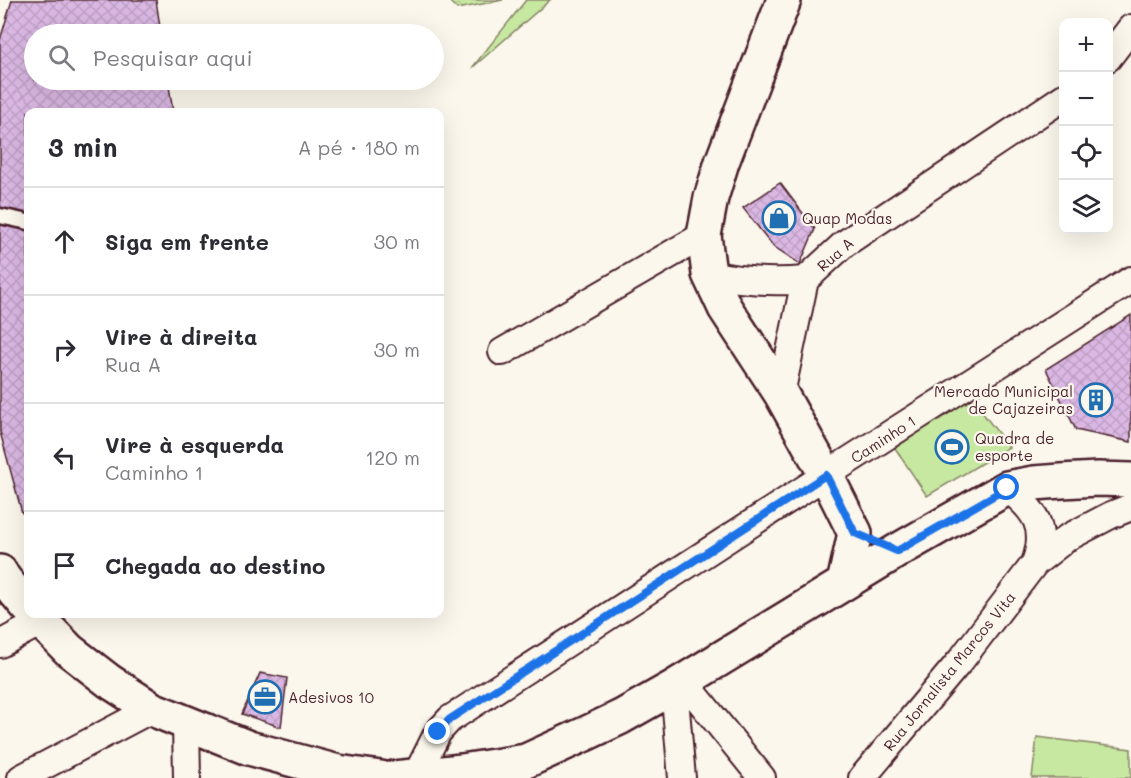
<!DOCTYPE html>
<html lang="pt">
<head>
<meta charset="utf-8">
<style>
  :root { --surface:#fff; --page:#f7f7f7; --text:#2b2b33; --muted:#7c7c81; --line:#e1e1e2 }
  body { margin:0; font-family:Mali,sans-serif; background:var(--page); color:var(--text) }
  .controls { position:absolute; right:18px; top:18px; display:grid; overflow:hidden; border-radius:12px; box-shadow:0 6px 24px #0002 }
  .controls button { width:54px; height:54px; display:grid; place-items:center; padding:0; border:0; border-bottom:2px solid var(--line); background:var(--surface); color:var(--text); font:30px sans-serif }
  .stop { position:absolute; width:18px; height:18px; margin:-14px; border:4px solid #1a73e8; border-radius:50%; background:#fff }
  .stop.end { background:#1a73e8; border-color:#fff; box-shadow:0 2px 6px #0008 }
  .list { margin:0; padding:0; list-style:none }
  h2 { display:flex; justify-content:space-between; align-items:center; height:78px; margin:0; padding:0 24px; font-size:26px }
  h2 small { font-size:20px; font-weight:400; color:var(--muted) }
  .list li { display:grid; grid-template-columns:39px 1fr auto; gap:18px; align-items:center; box-sizing:border-box; height:108px; padding:0 24px; border-top:2px solid var(--line) }
  .list b { display:block; font-size:22px; white-space:nowrap }
  .list p { margin:0; font-size:20px; white-space:nowrap; color:var(--muted) }
  .list em { font-size:20px; font-style:normal; color:var(--muted) }
  .icon { flex:none; width:33px; height:33px; fill:none; stroke:currentColor; stroke-width:2; stroke-linecap:round; stroke-linejoin:round }
  .map { position:relative; flex:none; width:1131px; height:778px; overflow:hidden }
  .search { position:absolute; background:var(--surface); box-shadow:0 6px 24px #0002; left:24px; top:24px; width:420px; height:66px; display:flex; align-items:center; gap:15px; box-sizing:border-box; padding:0 21px; border-radius:33px; color:var(--muted); font-size:22px }
  .panel { position:absolute; background:var(--surface); box-shadow:0 6px 24px #0002; left:24px; top:108px; width:420px; height:510px; border-radius:12px }
  .map>svg:first-child { display:block }
  .grass { fill:#c7e8a1; stroke:#888466; stroke-width:1.5 }
  .forest { fill:url(#forest-crowns); stroke:#888466; stroke-width:1.5 }
  .building { fill:url(#building-cross-hatch); stroke:#4a1f2b; stroke-width:1.5 }
  .lines { fill:none; stroke-linecap:round; stroke-linejoin:round }
  .service-casing { stroke:#4a1f2b; stroke-width:18 }
  .minor-casing { stroke:#4a1f2b; stroke-width:30 }
  .secondary-casing { stroke:#4a1f2b; stroke-width:38 }
  .service { stroke:#fbf7ec; stroke-width:14 }
  .minor { stroke:#fbf7ec; stroke-width:26 }
  .secondary { stroke:#fbf7ec; stroke-width:33 }
  .route { stroke:#1a73e8; stroke-width:8 }
  .labels { text-anchor:middle; dominant-baseline:central; stroke-width:4.5; stroke-linejoin:round; paint-order:stroke }
  .poi-label { font-size:15px; fill:#4a1f2b; stroke:#fbf7ec; text-anchor:start }
  .street-label { font-size:15px; fill:#4a1f2b; stroke:#fbf7ec }
</style>
</head>
<body>
<div class="map">
<svg width="1131" height="778" viewBox="0 0 1131 778">
  <defs>
    <pattern id="forest-crowns" width="20" height="18" patternUnits="userSpaceOnUse" patternTransform="scale(1.5)"><rect width="20" height="18" fill="#c7e8a1"/><path d="M2 6a3 3 0 1 1 6 0M12 15a3 3 0 1 1 6 0" fill="none" stroke="#acc78b"/></pattern>
    <pattern id="building-cross-hatch" width="8" height="8" patternUnits="userSpaceOnUse" patternTransform="scale(1.5)"><rect width="8" height="8" fill="#dab8e3"/><path d="M0 0l8 8M0 8l8-8" fill="none" stroke="#bd9ec3"/></pattern>
  </defs>
  <rect width="100%" height="100%" fill="#fbf7ec"/>
  <filter id="ink" filterUnits="userSpaceOnUse"><feTurbulence type="fractalNoise" baseFrequency=".0167" numOctaves="2"/><feDisplacementMap in="SourceGraphic" scale="12" xChannelSelector="R" yChannelSelector="G"/><feConvolveMatrix kernelMatrix="1 2 1 2 8 2 1 2 1" color-interpolation-filters="sRGB"/></filter>
  <g filter="url(#ink)">
    <!-- grass -->
    <path class="grass" d="M971,398l38,49 -82,49 -32,-48 41,-28z
      M1037,737l94,12v29h-99z"/>
    <!-- forest -->
    <path class="forest" d="M448,0h55l-46,9z
      M526,0h24l-78,68z"/>
    <!-- building -->
    <path class="building" d="M12,0h144l5,34h-127v46h134l5,32h-145v101l-28,-6v-167z
      M780,183l35,46 -15,35 -27,-18 -30,-38z
      M0,225l28,6v281l-6,1 -22,-81z
      M1131,315v127l-55,-12 -30,-61z
      M260,673l27,5 -6,49 -39,-13z"/>
    <g class="lines">
      <!-- service casing -->
      <g class="service-casing">
        <path id="service" d="M0,216l28,6"/>
      </g>
      <!-- minor casing -->
      <g class="minor-casing">
        <path id="minor" d="M1108,58l23,-30
          M709,274c33,7 63,9 96,6
          M502,352l202,-117
          M781,394l24,-114 39,-36 220,-147
          M1007,488c28,22 41,39 28,75
          M0,644l41,-22
          M684,681l78,97
          M674,687l8,91
          M186,723l1,55
          M416,776l22,-44 12,-13 376,-244 305,-195
          M21,778l131,-69
          M862,778l99,-118 74,-97 32,-25 44,-23 20,-8"/>
      </g>
      <!-- secondary casing -->
      <g class="secondary-casing">
        <path id="secondary" d="M784,0l-62,162 -11,36 -7,37 5,39 16,34 56,86 45,81 29,58 -11,50
          M0,572l5,8 23,27
          M34,614l35,36 40,31 43,28 97,39 89,24 43,6
          M394,778l68,-7 64,-10 59,-27 36,-17 53,-30 223,-136 110,-63 27,-5 27,-2 37,-2 33,1"/>
      </g>
      <!-- service -->
      <use href="#service" class="service"/>
      <!-- minor -->
      <use href="#minor" class="minor"/>
      <!-- secondary -->
      <use href="#secondary" class="secondary"/>
    </g>
  </g>
  <g class="lines" filter="url(#ink)">
    <!-- route -->
    <path class="route" d="M438,732l12,-13 376,-244 29,58 42,18 110,-63"/>
  </g>
  <!-- icons -->
  <defs>
    <g id="shop-ring" transform="scale(1.725)"><circle r="9.5" fill="#fbf7ec" stroke="#1f6fb2" stroke-width="1.5"/><path d="M-5-2.5h2.3a2.7 3.5 0 0 1 5.4 0H5L5.5 6h-11ZM-1.5-2.5h3a1.5 2.3 0 0 0-3 0Z" fill="#1f6fb2"/></g>
    <g id="building-ring" transform="scale(1.725)"><circle r="9.5" fill="#fbf7ec" stroke="#1f6fb2" stroke-width="1.5"/><path d="M-4-6H4V6H1V3H-1V6H-4ZM-2.5-4.3h1.7v1.8h-1.7ZM.8-4.3h1.7v1.8H.8ZM-2.5-1h1.7V.8h-1.7ZM.8-1h1.7V.8H.8Z" fill="#1f6fb2"/></g>
    <g id="stadium-ring" transform="scale(1.725)"><circle r="9.5" fill="#fbf7ec" stroke="#1f6fb2" stroke-width="1.5"/><path d="M0-5a6.5 5 0 1 0 0 10a6.5 5 0 1 0 0-10ZM-3.5-1.8h7v3.6h-7Z" fill="#1f6fb2"/></g>
    <g id="office-ring" transform="scale(1.725)"><circle r="9.5" fill="#fbf7ec" stroke="#1f6fb2" stroke-width="1.5"/><path d="M-6-3h4V-5.5h4V-3h4V5H-6ZM-1-4.5V-3h2v-1.5ZM-6 0V1H6V0Z" fill="#1f6fb2"/></g>
  </defs>
  <g fill-rule="evenodd">
    <use href="#shop-ring" x="779" y="218"/>
    <use href="#building-ring" x="1096" y="400"/>
    <use href="#stadium-ring" x="952" y="447"/>
    <use href="#office-ring" x="265" y="697"/>
  </g>
  <g class="labels">
    <!-- poi labels -->
    <g class="poi-label">
      <text x="802" y="218">Quap Modas</text>
      <text x="1073" y="391" text-anchor="end">Mercado Municipal<tspan x="1073" dy="17">de Cajazeiras</tspan></text>
      <text x="975" y="438">Quadra de<tspan x="975" dy="17">esporte</tspan></text>
      <text x="288" y="697">Adesivos 10</text>
    </g>
    <!-- street labels -->
    <g class="street-label">
      <text transform="translate(835 254) rotate(-41)">Rua A</text>
      <text transform="translate(883 439) rotate(-33)">Caminho 1</text>
      <text transform="translate(949 671) rotate(-51)">Rua Jornalista Marcos Vita</text>
    </g>
  </g>
</svg>
<div class="controls">
<button>+</button>
<button>−</button>
<button><svg class="icon" aria-label="locate" viewBox="0 0 24 24"><circle cx="12" cy="12" r="6"/><path d="M12 2v4M12 18v4M2 12h4M18 12h4"/></svg></button>
<button><svg class="icon" aria-label="layers" viewBox="0 0 24 24"><path d="M12 4l9 5-9 5-9-5zM3 14l9 5 9-5"/></svg></button>
</div>
<div class="stop" style="left:1007px;top:488px"></div>
<div class="stop end" style="left:438px;top:732px"></div>
<div class="search"><svg class="icon" aria-label="search" viewBox="0 0 24 24"><circle cx="10" cy="10" r="6"/><path d="M15 15l6 6"/></svg>Pesquisar aqui</div>
<section class="panel">
<h2>3 min<small>A pé · 180 m</small></h2>
<ul class="list">
<li><svg class="icon" aria-label="ahead" viewBox="0 0 24 24"><path d="M12 20V5M6 11l6-6 6 6"/></svg><div><b>Siga em frente</b></div><em>30 m</em></li>
<li><svg class="icon" aria-label="right" viewBox="0 0 24 24"><path d="M7 20v-9h11M14 6l5 5-5 5"/></svg><div><b>Vire à direita</b><p>Rua A</p></div><em>30 m</em></li>
<li><svg class="icon" aria-label="left" viewBox="0 0 24 24"><path d="M17 20v-9H6M10 6l-5 5 5 5"/></svg><div><b>Vire à esquerda</b><p>Caminho 1</p></div><em>120 m</em></li>
<li><svg class="icon" aria-label="arrive" viewBox="0 0 24 24"><path d="M6 21V4h12l-3 4 3 4H6"/></svg><div><b>Chegada ao destino</b></div></li>
</ul>
</section>
</div>
</body>
</html>
